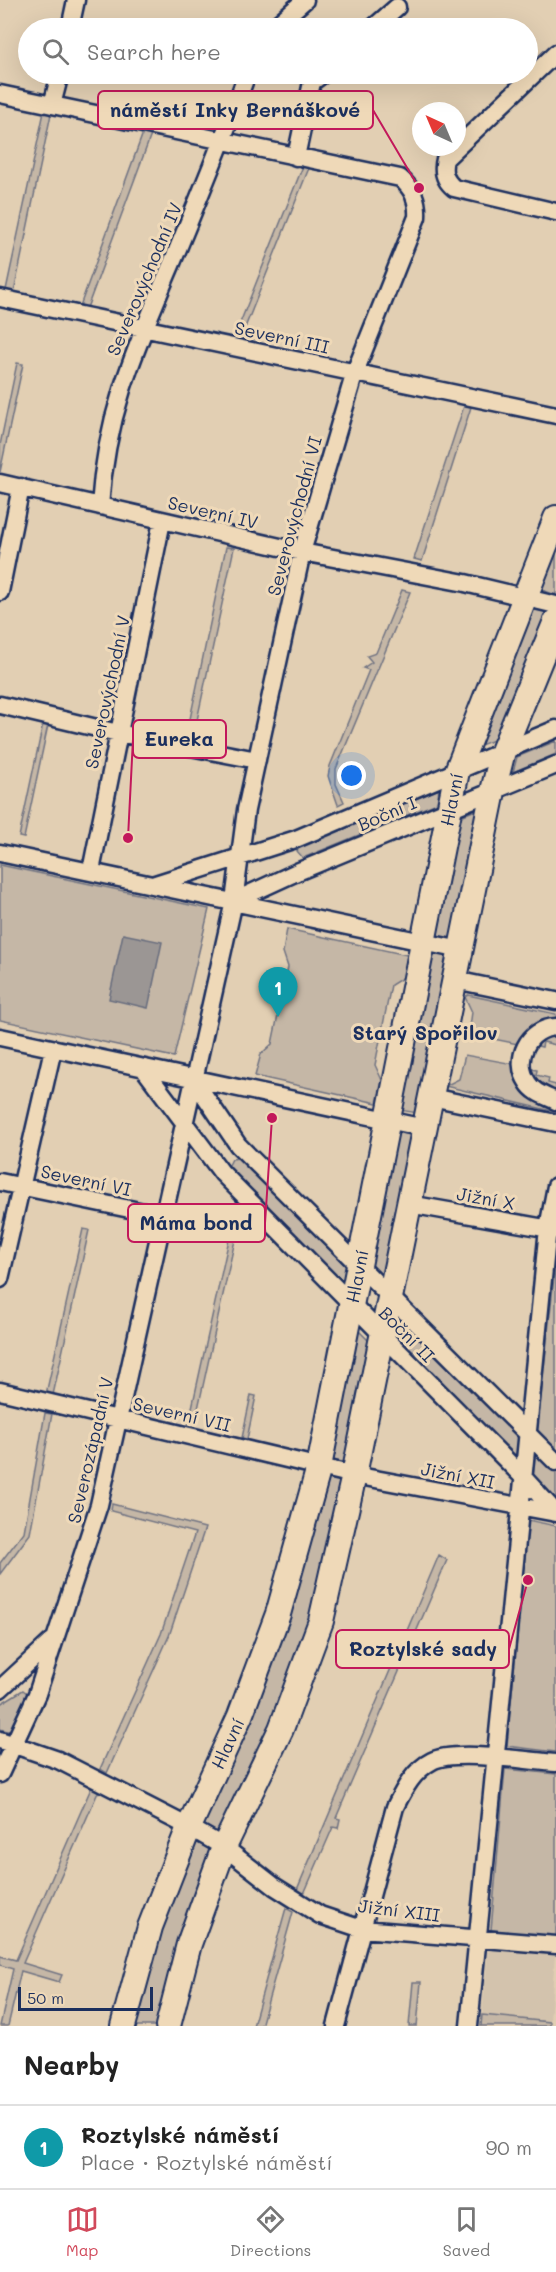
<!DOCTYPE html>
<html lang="en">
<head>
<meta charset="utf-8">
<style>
  :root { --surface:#fff; --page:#f2f2f2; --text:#222; --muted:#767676; --line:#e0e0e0; --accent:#d1495b }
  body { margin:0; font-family:Mali,sans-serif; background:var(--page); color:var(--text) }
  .compass { position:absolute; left:412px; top:102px; width:54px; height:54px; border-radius:50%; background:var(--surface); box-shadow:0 6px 24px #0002; rotate:316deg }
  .scale { position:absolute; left:18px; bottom:15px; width:135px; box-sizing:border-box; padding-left:6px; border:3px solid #1b2f5e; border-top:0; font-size:16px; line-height:21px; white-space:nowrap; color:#1b2f5e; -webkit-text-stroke:4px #efd9b8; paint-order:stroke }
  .you { position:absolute; left:352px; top:776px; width:21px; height:21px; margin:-15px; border:4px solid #fff; border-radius:50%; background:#1a73e8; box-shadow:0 0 0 9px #1a73e833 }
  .badge { display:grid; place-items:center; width:39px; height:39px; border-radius:50%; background:var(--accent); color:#fff; font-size:20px; font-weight:700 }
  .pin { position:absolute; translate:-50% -50px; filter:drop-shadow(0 2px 3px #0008) }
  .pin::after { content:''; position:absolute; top:32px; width:21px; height:18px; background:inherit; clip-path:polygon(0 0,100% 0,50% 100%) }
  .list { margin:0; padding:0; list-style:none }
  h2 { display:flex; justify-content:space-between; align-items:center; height:78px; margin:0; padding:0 24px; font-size:26px }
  h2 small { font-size:20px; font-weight:400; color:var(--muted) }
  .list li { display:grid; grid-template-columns:39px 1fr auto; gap:18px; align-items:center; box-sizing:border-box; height:84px; padding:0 24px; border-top:2px solid var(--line) }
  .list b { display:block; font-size:22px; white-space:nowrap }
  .list p { margin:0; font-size:20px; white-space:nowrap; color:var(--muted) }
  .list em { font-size:20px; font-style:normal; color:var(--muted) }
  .icon { flex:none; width:33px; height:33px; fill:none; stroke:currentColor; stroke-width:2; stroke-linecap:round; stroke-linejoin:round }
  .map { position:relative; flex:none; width:556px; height:2026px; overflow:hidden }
  .search { position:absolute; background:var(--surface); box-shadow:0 6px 24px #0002; left:18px; right:18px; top:18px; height:66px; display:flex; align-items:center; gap:15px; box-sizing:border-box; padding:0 21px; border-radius:33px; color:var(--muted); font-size:22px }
  .sheet { height:162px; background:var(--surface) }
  nav { display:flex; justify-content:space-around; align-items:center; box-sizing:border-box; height:84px; border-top:2px solid var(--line); background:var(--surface); font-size:16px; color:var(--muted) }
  nav a { display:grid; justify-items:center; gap:3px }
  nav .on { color:var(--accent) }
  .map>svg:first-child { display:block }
  .built { fill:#d3c3ad }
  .green { fill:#c5b7a6; stroke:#707382; stroke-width:1.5 }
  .water { fill:#9b9694; stroke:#686d7e; stroke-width:1.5 }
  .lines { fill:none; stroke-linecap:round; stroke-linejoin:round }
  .street-casing { stroke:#1b2f5e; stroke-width:21 }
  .secondary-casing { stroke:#1b2f5e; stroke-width:28 }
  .street { stroke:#efd9b8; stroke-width:16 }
  .secondary { stroke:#efd9b8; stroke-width:24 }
  .labels { text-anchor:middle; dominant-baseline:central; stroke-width:6; stroke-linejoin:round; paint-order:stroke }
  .street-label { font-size:18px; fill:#1b2f5e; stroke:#efd9b8 }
  .neighbourhood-label { font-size:20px; font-weight:bold; fill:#1b2f5e; stroke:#efd9b8 }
  .leader { fill:none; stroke:#c2185b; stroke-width:2 }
  .callout-dot { fill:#c2185b; stroke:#efd9b8; stroke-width:2 }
  .callout { fill:#efd9b8; stroke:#c2185b; stroke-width:2 }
  .callout-label { font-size:20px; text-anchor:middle; font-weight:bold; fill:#1b2f5e }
</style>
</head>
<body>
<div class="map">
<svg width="556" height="2026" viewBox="0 0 556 2026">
  <rect width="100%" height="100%" fill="#e2cfb3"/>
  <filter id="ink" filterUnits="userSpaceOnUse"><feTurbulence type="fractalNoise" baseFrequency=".0167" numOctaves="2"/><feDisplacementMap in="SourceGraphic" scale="12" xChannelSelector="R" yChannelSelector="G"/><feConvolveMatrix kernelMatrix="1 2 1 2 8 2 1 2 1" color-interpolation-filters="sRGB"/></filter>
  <g filter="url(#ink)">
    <!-- built -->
    <path class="built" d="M488,1949l67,6 -5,67 -68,-7z"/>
    <!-- green -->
    <path class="green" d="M44,112l7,2 -37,178 -8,-2z
      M143,133l8,2 -64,173 -7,-2z
      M303,166l6,2 -69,172 -6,-2z
      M17,363l6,1 -23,108v-27z
      M464,406l7,1 -49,154 -8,-2z
      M556,542v51l-1,2 -15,-6z
      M226,547l8,1 -41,191 -7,-1z
      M402,590l8,2 -74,177v15l8,18 -6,3 -10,-29 2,-10 39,-96 -6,-2 9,-6 -5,-6 9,-3z
      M530,607l18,4v7l-54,122 -24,9z
      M43,724l5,1 -24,113 -5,-1z
      M556,741v13l-43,18 4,-15z
      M439,789l-2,14 -134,55 -6,-7 3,-5z
      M478,809l-26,132 -16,-3 -2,-6 22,-114z
      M0,865l209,44 -35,148 -174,-37z
      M287,929l120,26 -3,22 -13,8 -16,80 7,15 -5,23 -122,-27 6,-22 11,-10 16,-77 -5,-15z
      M433,951l13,3 5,4 -33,155 -19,-3z
      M468,995l88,19v31l-13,-3 -1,5 -9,-2 -5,23 9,2 -1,5 13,3 -1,5 8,2v27l-111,-26 14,-7 6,-24 48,9 5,-20 -49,-10 3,-22 -7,-15z
      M394,1131l20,5 -31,145 -15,-16z
      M239,1158l108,109 2,9 -8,4 -113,-113 4,-8z
      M246,1216l4,4 -15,20 -41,187 -6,-1 41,-187z
      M83,1229l6,1 -36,165 -7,-1z
      M556,1259v193l-19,-19z
      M397,1316h5l118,116 -3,23 -6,2 -118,-116z
      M354,1326l15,15 -21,123 -18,-3z
      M251,1395l5,1 -9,43 -5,-1z
      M45,1413l7,1 -22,120 -30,40v-11l24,-31z
      M535,1453l21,16v35l-23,-23z
      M324,1477l18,1 -32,145 -34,92 -58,121 -15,-9 -2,-5 56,-115 35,-100z
      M112,1504l93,24 -36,108 -62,137 -7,-4 61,-135 34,-101 -84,-22z
      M528,1520l28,6v226l-49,-6z
      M439,1555l8,5 -111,258 4,1 -2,9 -5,-1 -30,69 -7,-4z
      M23,1690l5,4 -17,38 -11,-3v-25z
      M505,1769l51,5v163l-65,-7z
      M92,1786l7,4 -76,173 39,12 -3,7 -38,-11 -13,55h-8l13,-57 -13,-4v-9l16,4z
      M198,1839l15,12 -56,175h-22l21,-85 37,-101z
      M286,1908l7,4 -32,114h-8z
      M413,1982h8l-4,44h-8z
      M482,2015l68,7v4h-69z"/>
    <!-- water -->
    <path class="water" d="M123,934l39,8 -14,66 -39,-9z"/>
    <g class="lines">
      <!-- street casing -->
      <g class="street-casing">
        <path id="street" d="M70,28l6,-28
          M273,28l32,-28
          M373,28l24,-21
          M556,53l-111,106c-3,12 -1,21 9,29l102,24
          M0,94l400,84c13,11 18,22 17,39l-62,155 -53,180 -56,258 -12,91 -135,604 -62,189 -37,80
          M52,105l8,-31
          M296,157l16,-75 11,-8
          M0,298l556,117
          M0,483l302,69 163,31 91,22
          M100,506c6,-94 36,-158 72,-243 26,-63 52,-125 75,-189
          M0,592l21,-105
          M0,705l118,28 139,27
          M0,853l461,97
          M91,871l71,-350
          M155,884l141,-45 260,-110
          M234,901l63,-29 259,-107
          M455,980l101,21
          M556,1027c-28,1 -44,33 -28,56 6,10 18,13 28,18
          M0,1037l425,91
          M144,1069l78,104 301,304 33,36
          M194,1080l44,65 318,317
          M431,1097l125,26
          M0,1182l163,34
          M409,1204l147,26
          M0,1279l53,-230
          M0,1391l354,84 202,38
          M0,1689l52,-48
          M0,1740l58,20 131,67 35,20 50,39 46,29 42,14 194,16
          M336,2026l59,-219c9,-18 19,-37 37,-46 22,-12 96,0 124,2
          M469,2026l79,-798 8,-42"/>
      </g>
      <!-- secondary casing -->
      <g class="secondary-casing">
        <g id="secondary">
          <path id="s1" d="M123,2026l27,-99 39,-100 51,-111 38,-102 41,-147 138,-696 99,-253"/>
          <path d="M168,2026l21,-82 35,-97 57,-118 40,-108 33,-146 139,-684 10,-40 53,-130"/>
        </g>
      </g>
      <!-- street -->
      <use href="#street" class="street"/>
      <!-- secondary -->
      <use href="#secondary" class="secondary"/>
    </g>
  </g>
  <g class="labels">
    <!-- street labels -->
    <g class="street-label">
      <text transform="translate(144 279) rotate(-67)">Severovýchodní IV</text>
      <text transform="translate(282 337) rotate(12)">Severní III</text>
      <text transform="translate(213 512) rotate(13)">Severní IV</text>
      <text transform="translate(294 516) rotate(-75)">Severovýchodní VI</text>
      <text transform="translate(107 692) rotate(-78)">Severovýchodní V</text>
      <text stroke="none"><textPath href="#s1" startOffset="1274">Hlavní</textPath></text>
      <text transform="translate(387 813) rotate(-23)">Boční I</text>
      <text transform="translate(86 1180) rotate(12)">Severní VI</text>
      <text transform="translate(486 1198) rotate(10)">Jižní X</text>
      <text stroke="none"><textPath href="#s1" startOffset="788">Hlavní</textPath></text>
      <text transform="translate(407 1334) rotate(45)">Boční II</text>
      <text transform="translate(182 1414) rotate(13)">Severní VII</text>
      <text transform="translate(90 1450) rotate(-77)">Severozápadní V</text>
      <text transform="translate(458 1475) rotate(11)">Jižní XII</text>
      <text stroke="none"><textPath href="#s1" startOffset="302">Hlavní</textPath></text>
      <text transform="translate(399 1910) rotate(7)">Jižní XIII</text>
    </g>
    <!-- neighbourhood labels -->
    <g class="neighbourhood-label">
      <text x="425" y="1032">Starý Spořilov</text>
    </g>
  </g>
  <!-- callouts -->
  <path class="leader" d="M419 188L373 110M128 838L133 739M272 1118L265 1223M528 1580L509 1649"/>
  <g class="callout-dot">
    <circle cx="419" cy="188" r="6"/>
    <circle cx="128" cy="838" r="6"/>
    <circle cx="272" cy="1118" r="6"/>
    <circle cx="528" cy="1580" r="6"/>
  </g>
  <g class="callout">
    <rect x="98" y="91" width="275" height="38" rx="6"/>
    <rect x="133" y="720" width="93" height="38" rx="6"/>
    <rect x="128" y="1204" width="137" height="38" rx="6"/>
    <rect x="336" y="1630" width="173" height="38" rx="6"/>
  </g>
  <g class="callout-label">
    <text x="235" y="117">náměstí Inky Bernáškové</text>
    <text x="179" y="746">Eureka</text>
    <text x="196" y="1230">Máma bond</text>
    <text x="423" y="1656">Roztylské sady</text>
  </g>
</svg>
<svg class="compass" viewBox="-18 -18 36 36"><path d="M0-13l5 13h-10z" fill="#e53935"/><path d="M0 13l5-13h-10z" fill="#767676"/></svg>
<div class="scale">50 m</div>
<div class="you"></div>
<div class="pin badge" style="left:278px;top:1017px;background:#0f9aa8">1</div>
<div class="search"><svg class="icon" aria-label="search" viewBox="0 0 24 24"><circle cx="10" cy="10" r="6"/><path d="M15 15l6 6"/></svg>Search here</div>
</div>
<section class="sheet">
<h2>Nearby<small></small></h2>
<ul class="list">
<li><span class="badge" style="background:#0f9aa8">1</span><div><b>Roztylské náměstí</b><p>Place · Roztylské náměstí</p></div><em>90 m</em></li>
</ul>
</section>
<nav>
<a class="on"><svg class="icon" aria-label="map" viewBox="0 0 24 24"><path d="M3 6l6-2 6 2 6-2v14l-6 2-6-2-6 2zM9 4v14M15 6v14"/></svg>Map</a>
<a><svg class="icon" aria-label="directions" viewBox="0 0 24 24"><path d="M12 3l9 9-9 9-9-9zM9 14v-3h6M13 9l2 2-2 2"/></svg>Directions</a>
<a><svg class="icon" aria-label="saved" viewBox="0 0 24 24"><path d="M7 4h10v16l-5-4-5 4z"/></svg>Saved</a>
</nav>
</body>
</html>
